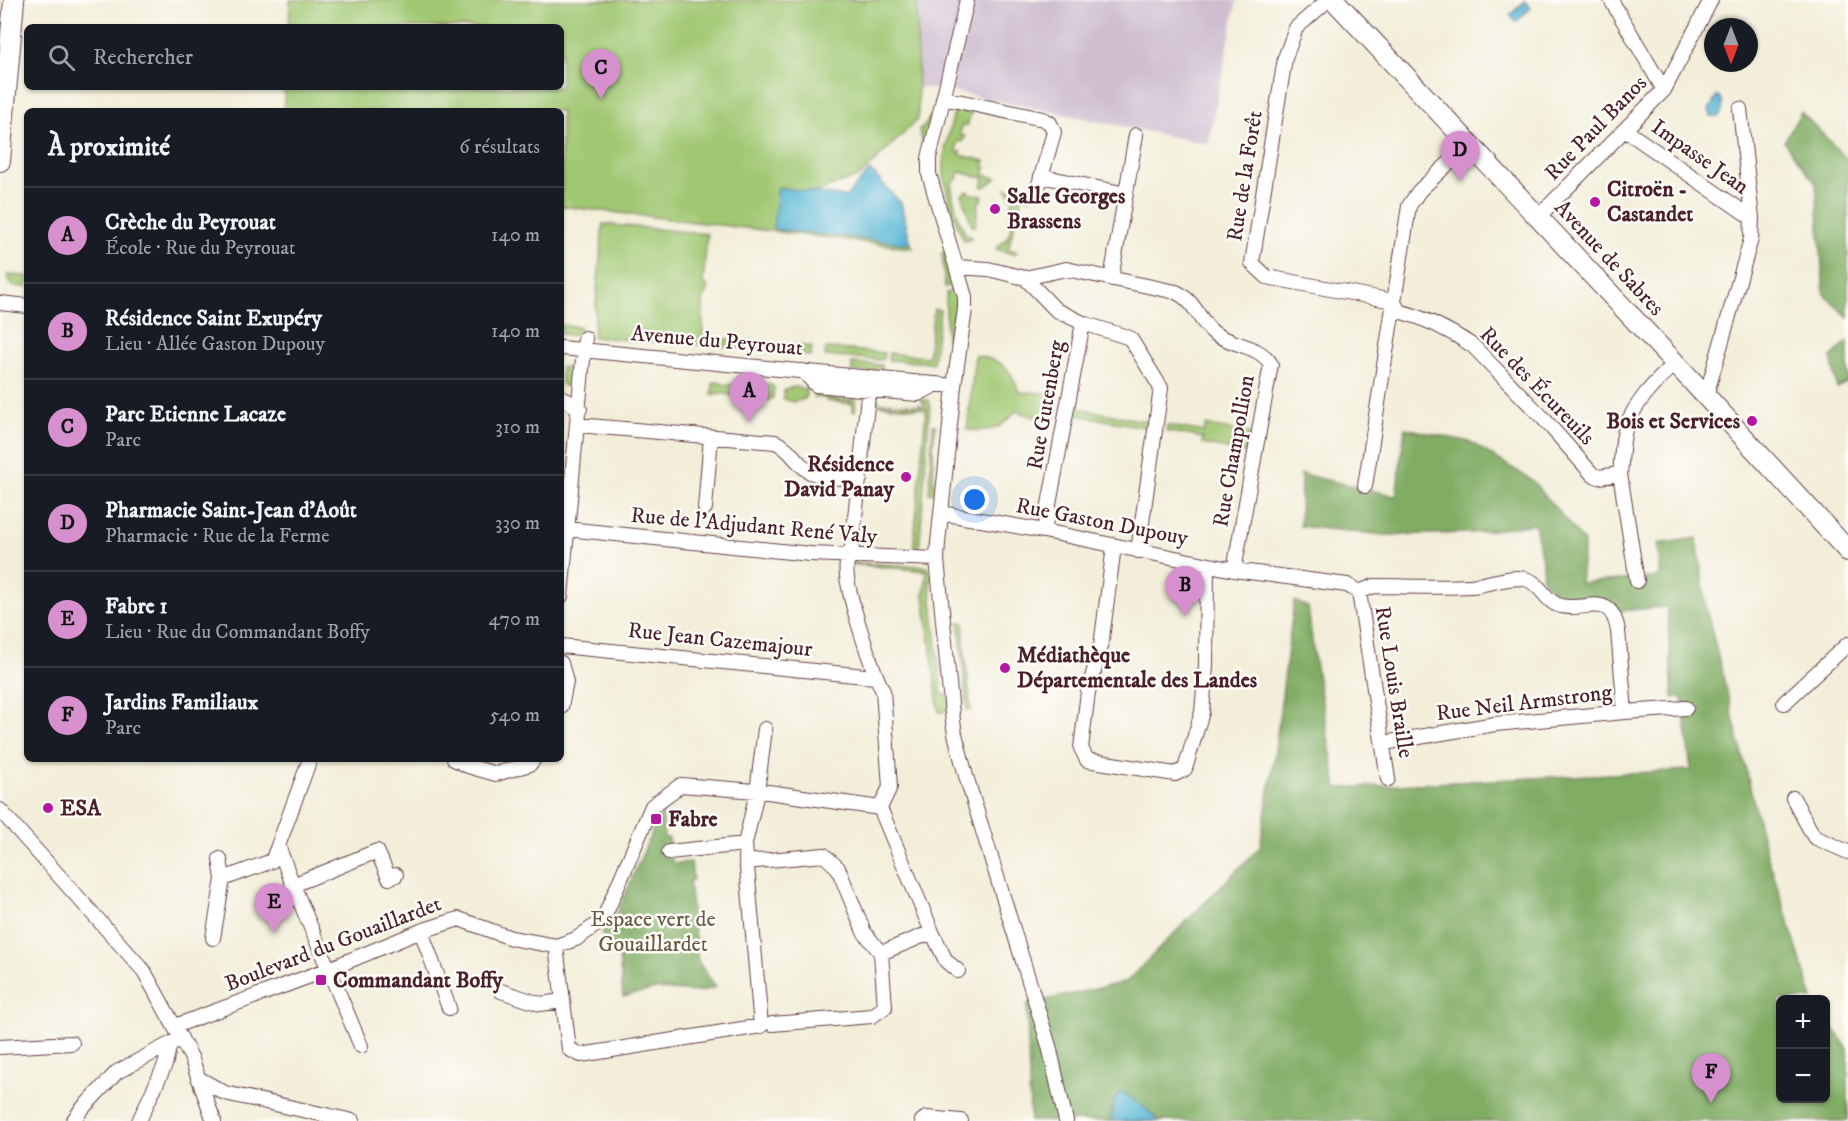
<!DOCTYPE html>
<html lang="fr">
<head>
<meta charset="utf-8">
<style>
  :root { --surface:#171b24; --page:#20242c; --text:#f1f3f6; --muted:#9ea1a6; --line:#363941; --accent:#d690ce }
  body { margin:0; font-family:"IM FELL DW Pica",serif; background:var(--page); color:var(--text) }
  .controls { position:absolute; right:18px; bottom:18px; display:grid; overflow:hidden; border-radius:9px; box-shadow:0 2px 4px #0004 }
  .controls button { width:54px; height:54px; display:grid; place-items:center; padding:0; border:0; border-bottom:2px solid var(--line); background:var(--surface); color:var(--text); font:30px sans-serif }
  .compass { position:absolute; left:1704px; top:18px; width:54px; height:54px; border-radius:50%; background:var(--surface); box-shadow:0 2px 4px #0004; rotate:180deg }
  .you { position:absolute; left:975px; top:500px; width:21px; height:21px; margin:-15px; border:4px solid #fff; border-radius:50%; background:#1a73e8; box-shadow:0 0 0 9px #1a73e833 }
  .badge { display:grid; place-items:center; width:39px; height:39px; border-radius:50%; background:var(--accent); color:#111; font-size:20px; font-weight:700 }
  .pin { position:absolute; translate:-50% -50px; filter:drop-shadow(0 2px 3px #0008) }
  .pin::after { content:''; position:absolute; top:32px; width:21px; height:18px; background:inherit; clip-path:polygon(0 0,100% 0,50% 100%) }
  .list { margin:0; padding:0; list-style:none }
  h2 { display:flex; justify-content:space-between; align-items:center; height:78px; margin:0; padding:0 24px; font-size:26px }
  h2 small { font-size:20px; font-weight:400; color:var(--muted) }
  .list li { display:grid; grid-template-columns:39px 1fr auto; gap:18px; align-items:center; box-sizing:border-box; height:96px; padding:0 24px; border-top:2px solid var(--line) }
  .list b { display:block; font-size:22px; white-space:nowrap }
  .list p { margin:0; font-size:20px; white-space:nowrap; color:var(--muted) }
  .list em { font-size:20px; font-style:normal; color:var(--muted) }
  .icon { flex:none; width:33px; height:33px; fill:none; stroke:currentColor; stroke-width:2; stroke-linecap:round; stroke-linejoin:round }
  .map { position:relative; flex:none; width:1848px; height:1121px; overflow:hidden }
  .search { position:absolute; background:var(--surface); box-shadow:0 2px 4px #0004; left:24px; top:24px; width:540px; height:66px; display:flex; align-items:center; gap:15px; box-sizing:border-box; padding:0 21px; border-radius:9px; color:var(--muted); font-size:22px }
  .panel { position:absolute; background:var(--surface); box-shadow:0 2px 4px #0004; left:24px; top:108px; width:540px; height:654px; border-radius:9px }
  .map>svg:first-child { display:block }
  .industrial { fill:#cfbdd0 }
  .green { fill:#a0c772; stroke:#75734e; stroke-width:1.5 }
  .forest { fill:#80ac64; stroke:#656648; stroke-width:1.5 }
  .water { fill:#55b5d4; stroke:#506a80; stroke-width:1.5 }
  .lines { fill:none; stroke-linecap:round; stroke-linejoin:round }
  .street-casing { stroke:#633e45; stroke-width:16 }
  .secondary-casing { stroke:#633e45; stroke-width:22 }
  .street { stroke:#fff; stroke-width:14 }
  .secondary { stroke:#fff; stroke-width:20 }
  .poi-dot { fill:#b5179e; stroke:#fdfcf7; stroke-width:2 }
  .labels { text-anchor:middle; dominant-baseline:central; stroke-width:5; stroke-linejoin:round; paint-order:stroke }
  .street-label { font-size:22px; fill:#4a1f2b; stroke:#fdfcf7 }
  .poi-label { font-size:22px; font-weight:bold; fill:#4a1f2b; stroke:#fdfcf7; text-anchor:start }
  .park-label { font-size:22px; fill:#685a44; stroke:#fdfcf7 }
</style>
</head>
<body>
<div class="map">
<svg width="1848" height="1121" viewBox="0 0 1848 1121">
  <rect width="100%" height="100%" fill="#fdfcf7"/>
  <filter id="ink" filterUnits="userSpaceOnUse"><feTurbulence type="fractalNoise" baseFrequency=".0167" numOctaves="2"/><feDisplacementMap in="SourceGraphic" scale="12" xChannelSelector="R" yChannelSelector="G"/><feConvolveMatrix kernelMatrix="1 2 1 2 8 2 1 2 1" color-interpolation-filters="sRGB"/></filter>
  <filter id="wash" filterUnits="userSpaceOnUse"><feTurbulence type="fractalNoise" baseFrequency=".008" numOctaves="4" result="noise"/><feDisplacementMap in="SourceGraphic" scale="24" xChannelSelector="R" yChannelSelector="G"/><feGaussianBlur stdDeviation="1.35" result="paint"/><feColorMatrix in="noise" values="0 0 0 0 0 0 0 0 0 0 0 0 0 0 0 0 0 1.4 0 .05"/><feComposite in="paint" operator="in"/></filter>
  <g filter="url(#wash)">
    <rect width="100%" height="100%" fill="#f2eed9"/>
    <!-- industrial -->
    <path class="industrial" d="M917,0h320l-29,144 -253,-52 -37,-5z"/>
    <!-- green -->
    <path class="green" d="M290,0h627l1,119 -58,57 -49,18 100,50 2,4 -352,-42v-95h-278l2,-24h276v-60h-272z
      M955,110l16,3 -4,13 -5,-1 -2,10 5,1 -2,6 -5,-1 -2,10 5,1 -1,3 25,6 -2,5 3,1 -2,8 13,3 -12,9h-3l2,-9 -25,-6 -2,7 -6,4c2,18 6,34 14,50l6,3v3l-7,2c-11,-24 -22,-54 -20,-81 1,-17 7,-34 11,-50z
      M930,117l4,1 -9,33 -6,-22 5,-2z
      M1006,188l25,8v2l-9,-2 -14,53 9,3 -4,2 -17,-5 2,-3 7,-5 7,-14 -4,-9 2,-1 1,-13 3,-3z
      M967,191l9,5 1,-2 6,2 -2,5h-2l-4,25h-3l-10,-31z
      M603,224l104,10 -4,50 4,1v8l-4,7v45l-57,-4 1,-8 -5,-1 -1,9 -48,-4z
      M946,252l10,33 -11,2 -3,-34z
      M7,275l20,1v11l-15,-1z
      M957,289l4,25 -7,-1 -6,26h-2v-46z
      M934,309l6,1 -7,53 -45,-3 1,-7 39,4z
      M561,325l19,2 -1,9 -18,-2z
      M716,338l96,9 -1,9 -101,-11z
      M826,348l58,5 -1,7 -58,-4z
      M975,355c27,6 35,10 44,37l29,1v3l9,2 -3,20 -10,-2 -1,4 -27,-9c-16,19 -25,21 -49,19z
      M852,363l30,2v8l-30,-2z
      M561,367h13l-1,23 -12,-6z
      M717,382l9,3h11l-1,11 -17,-3 -7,2 1,-12z
      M751,384l21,1 2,3 -1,10 -4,2 -22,-4 1,-8z
      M796,387l5,2 6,-1 -2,11 -11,3 -11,-3 1,-8 4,-3z
      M815,388l10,3 8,9 2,-3 3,4 3,-3 3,3 3,-2 3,3 2,-3 -4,-6 8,-1 -1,19h-3v-7l-26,-3 1,-3 -13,-1z
      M874,395l7,9 4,-2 2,2 3,-2 3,3 3,-2 3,2 3,-2 3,3 2,-3 3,3 4,-2 2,3 3,-3 3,3 3,-2 -5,-6 8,1 2,3 -11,150h-6l13,-144 -54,-5z
      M1072,407l78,15 -1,6 -79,-14z
      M933,425h3l-3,20 1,48h-5z
      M1167,425l37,7 2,-7 45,9 -5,19 -44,-9 1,-6 -37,-7z
      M854,563l69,3c7,3 10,6 11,13l-4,2 12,114h6l1,16 -10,1 -1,-6 -14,-111 3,-24 -75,-7z
      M959,622l5,1v19l7,68h-4z"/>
    <!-- forest -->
    <path class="forest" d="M1801,112l47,48v158l-24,-24 -8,-110 -32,-42z
      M1848,341v41l-11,6 -6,-31z
      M1405,428l65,14 62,38 52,62 -4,41 80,-6 -2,-33 39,-6 9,69 59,241 48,151 -33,1v98h46v-81l22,32v72h-818l-3,-117 99,-22 134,-135 14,-89 20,-157 14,6 6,49 23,132 354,-18 -9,-73 -9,1 -6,-91 -49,4c-12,-20 -37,-13 -58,-13l-18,-19 1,-12 -8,-43 -63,9 -87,2 -85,-9 1,-52 95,22z
      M662,808l2,30h5v14l4,11 18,-1 2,18 -4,1 8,75 2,7 17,24 -17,5 -43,-3 -33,8 -4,-40 -18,-24 8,-8 9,-14z"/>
    <!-- water -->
    <path class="water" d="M1525,1l6,7 -15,14 -6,-7z
      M1717,96l4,1c2,7 3,16 -3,20l-7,-1 -2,-6z
      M870,170l31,33 10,41 -138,-15 5,-42 68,10z
      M1121,1091l23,16 14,14h-47l3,-20z"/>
  </g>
  <g filter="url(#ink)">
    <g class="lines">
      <!-- street casing -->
      <g class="street-casing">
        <path id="street" d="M967,0l-38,158v16l36,123v12l-11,77 -16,157 -1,16 15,155 3,20 11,42 83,270 17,75
          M1328,0l-32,28 -11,30 -33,205 15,14 126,24
          M1611,0l53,90
          M943,98l100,21 7,4 4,9 -16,56
          M1625,130l127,88
          M1041,176l85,18
          M1538,217l126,-127 47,-90
          M957,267l31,2 37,9 41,-9 110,23c21,10 22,29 38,41 18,13 44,11 57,31l-37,206
          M1025,278l31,32 27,13 47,15 31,50 -23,163
          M1111,279l25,-144
          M1393,301l6,10c26,7 52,20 74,35l70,72 50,57 6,2 21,-3c2,-15 1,-33 6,-47 10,-26 29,-45 49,-63
          M0,303l27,3
          M561,348l393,38
          M803,371l13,14 102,9 19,-10
          M870,377l-19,178c-1,3 -4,5 -4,8 -5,19 26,109 36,128l7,96 -10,21
          M1706,396l45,-157 1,-21 -12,-109
          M561,397l19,12
          M578,425l197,17c14,5 20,19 32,28 10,8 40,8 53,9
          M1620,474l17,107
          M1365,486l44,-280 10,-15 50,-47
          M705,508l6,-71
          M941,513l103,18 190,39 113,15 12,7
          M567,529l243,25 127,5
          M1044,531l39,-208
          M1114,546l-13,100 -13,46 -7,56 6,12 88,14 10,-5 17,-57 4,-46 1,-101
          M1359,592l15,-6c32,0 65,2 97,0 15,-1 40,-11 54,-7 16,3 20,24 36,27 26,6 50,-16 57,25l7,81 -130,12 -111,19
          M1359,592l29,187
          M561,596l24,-258
          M561,646l314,31
          M561,663l5,19 -5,25
          M1784,703l64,-59
          M1625,712l61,-4
          M310,759l-32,87 15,39 68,161
          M454,759l14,7 28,8 34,-10 4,-5
          M1793,798l21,39 34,15
          M880,808l52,124 14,29 12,10
          M0,810l144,161 47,86 23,64
          M669,852l76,-8
          M220,859l3,20 49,-18 6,-15
          M746,862l78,-7 14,13 26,64 17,21 51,-21
          M293,885l84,-34 12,27 7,-3
          M421,931l28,77
          M213,938l10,-59
          M556,946l13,103 12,6 180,-29 -16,-182 12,-52 8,-63
          M501,991l39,13 23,-3
          M772,1024l100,-8 13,-9 -4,-54
          M175,1026l154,-57 92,-38 38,-12 52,19 45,8 20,-7 27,-19 49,-114 29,-21 87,7 112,16
          M0,1047l72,-4
          M198,1078l27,15 128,28
          M73,1121l8,-11 36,-38 64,-34
          M139,1121l26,-56 5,-21
          M922,1121l4,-3 35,3"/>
      </g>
      <!-- secondary casing -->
      <g class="secondary-casing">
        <path id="secondary" d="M1334,0l358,381 156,170
          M0,161l14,-161"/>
      </g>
      <!-- street -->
      <use href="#street" class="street"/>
      <!-- secondary -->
      <use href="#secondary" class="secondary"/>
    </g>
  </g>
  <!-- markers -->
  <g class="poi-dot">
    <circle cx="1595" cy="202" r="6"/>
    <circle cx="995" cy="209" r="6"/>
    <circle cx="1752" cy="421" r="6"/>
    <circle cx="906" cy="477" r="6"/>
    <circle cx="1005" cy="668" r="6"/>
    <circle cx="48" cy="808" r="6"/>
    <rect x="650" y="813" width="12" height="12" rx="3"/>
    <rect x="315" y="974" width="12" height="12" rx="3"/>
  </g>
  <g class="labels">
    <!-- street labels -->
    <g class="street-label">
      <text transform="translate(1596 128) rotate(-46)">Rue Paul Banos</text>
      <text transform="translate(1700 157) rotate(35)">Impasse Jean</text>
      <text transform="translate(1245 176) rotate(-81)">Rue de la Forêt</text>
      <text transform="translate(1609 258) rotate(47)">Avenue de Sabres</text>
      <text transform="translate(717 341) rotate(5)">Avenue du Peyrouat</text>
      <text transform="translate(1537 386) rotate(46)">Rue des Écureuils</text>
      <text transform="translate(1046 405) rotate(-80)">Rue Gutenberg</text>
      <text transform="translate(1234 451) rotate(-80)">Rue Champollion</text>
      <text transform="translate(1102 522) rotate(11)">Rue Gaston Dupouy</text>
      <text transform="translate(754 526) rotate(5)">Rue de l'Adjudant René Valy</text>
      <text transform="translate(720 640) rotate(6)">Rue Jean Cazemajour</text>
      <text transform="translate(1394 682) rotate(81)">Rue Louis Braille</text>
      <text transform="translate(1524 703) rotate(-7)">Rue Neil Armstrong</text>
      <text transform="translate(333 944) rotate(-21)">Boulevard du Gouaillardet</text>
    </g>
    <!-- poi labels -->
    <g class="poi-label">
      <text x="1607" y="189">Citroën -<tspan x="1607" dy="25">Castandet</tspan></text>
      <text x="1007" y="196">Salle Georges<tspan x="1007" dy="25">Brassens</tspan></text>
      <text x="1740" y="421" text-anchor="end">Bois et Services</text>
      <text x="894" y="464" text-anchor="end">Résidence<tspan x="894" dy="25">David Panay</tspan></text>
      <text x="1017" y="655">Médiathèque<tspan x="1017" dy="25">Départementale des Landes</tspan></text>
      <text x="60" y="808">ESA</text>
      <text x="668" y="819">Fabre</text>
      <text x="333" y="980">Commandant Boffy</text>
    </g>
    <!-- park labels -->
    <g class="park-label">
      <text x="653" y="919">Espace vert de<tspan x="653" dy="25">Gouaillardet</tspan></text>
    </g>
  </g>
</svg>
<div class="controls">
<button>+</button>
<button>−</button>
</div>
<svg class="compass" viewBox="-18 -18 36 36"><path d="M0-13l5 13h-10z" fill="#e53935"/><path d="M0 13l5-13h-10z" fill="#9ea1a6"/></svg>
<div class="you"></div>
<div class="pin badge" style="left:749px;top:422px">A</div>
<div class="pin badge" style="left:1185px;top:616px">B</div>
<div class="pin badge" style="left:601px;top:99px">C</div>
<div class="pin badge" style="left:1460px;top:181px">D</div>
<div class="pin badge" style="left:274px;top:933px">E</div>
<div class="pin badge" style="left:1711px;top:1103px">F</div>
<div class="search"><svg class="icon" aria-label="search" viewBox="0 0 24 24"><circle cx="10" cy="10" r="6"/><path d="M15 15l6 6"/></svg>Rechercher</div>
<section class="panel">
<h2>À proximité<small>6 résultats</small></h2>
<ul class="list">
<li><span class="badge">A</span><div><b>Crèche du Peyrouat</b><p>École · Rue du Peyrouat</p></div><em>140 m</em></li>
<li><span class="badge">B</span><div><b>Résidence Saint Exupéry</b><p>Lieu · Allée Gaston Dupouy</p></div><em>140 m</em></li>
<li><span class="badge">C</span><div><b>Parc Etienne Lacaze</b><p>Parc</p></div><em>310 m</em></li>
<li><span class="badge">D</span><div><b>Pharmacie Saint-Jean d'Août</b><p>Pharmacie · Rue de la Ferme</p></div><em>330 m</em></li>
<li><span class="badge">E</span><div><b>Fabre 1</b><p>Lieu · Rue du Commandant Boffy</p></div><em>470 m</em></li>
<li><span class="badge">F</span><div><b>Jardins Familiaux</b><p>Parc</p></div><em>540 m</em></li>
</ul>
</section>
</div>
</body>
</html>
